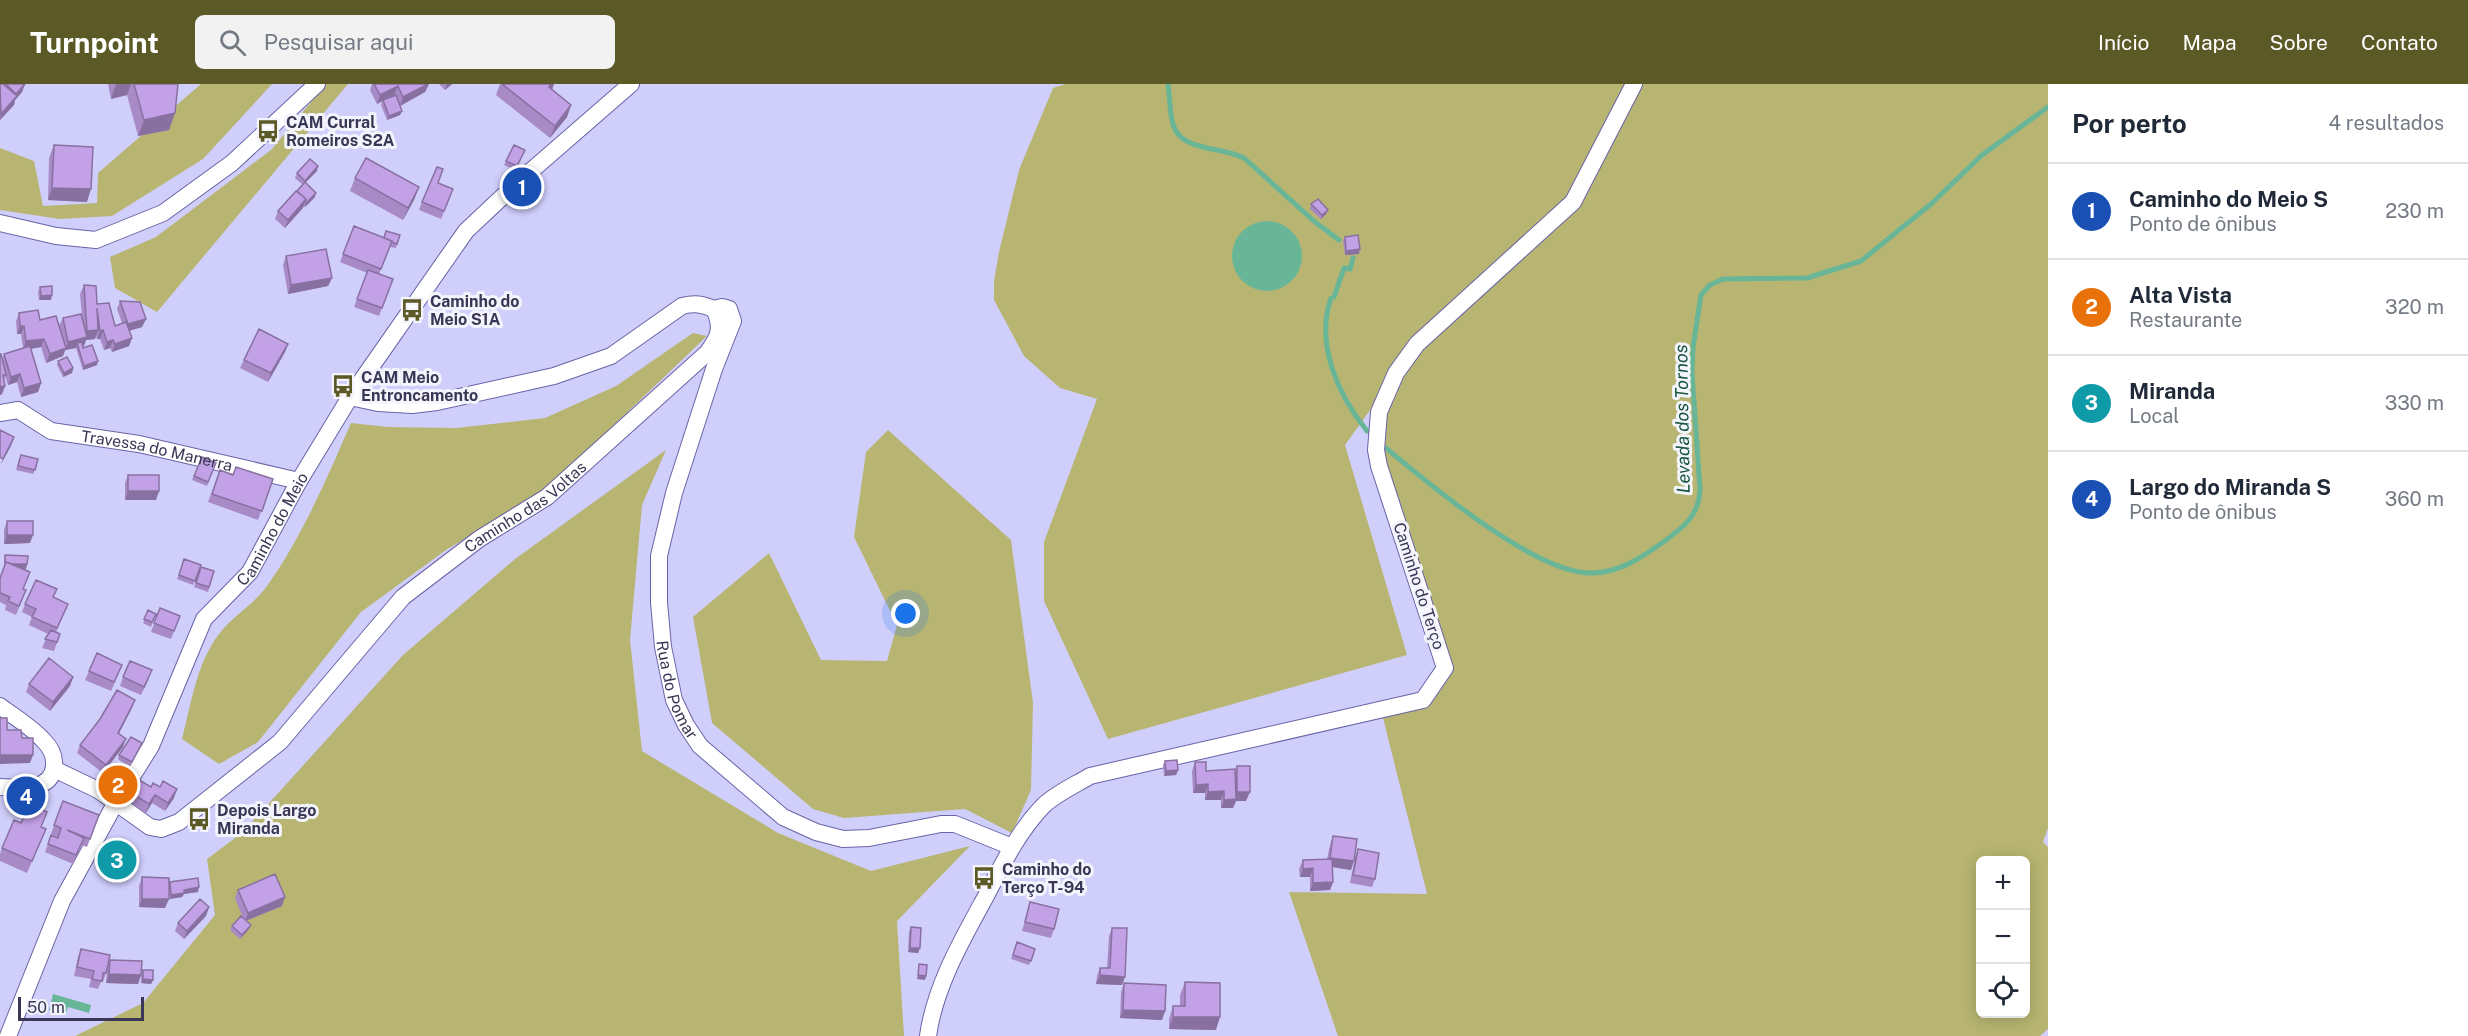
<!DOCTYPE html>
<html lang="pt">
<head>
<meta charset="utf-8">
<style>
  :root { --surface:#fff; --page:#f2f2f3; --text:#1f2937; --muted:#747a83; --line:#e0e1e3; --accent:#5b5925 }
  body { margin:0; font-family:"Public Sans",sans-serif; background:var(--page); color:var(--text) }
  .controls { position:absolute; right:18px; bottom:18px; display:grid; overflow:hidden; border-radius:9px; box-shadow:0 3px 15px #0003 }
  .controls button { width:54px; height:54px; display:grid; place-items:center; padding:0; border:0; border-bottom:2px solid var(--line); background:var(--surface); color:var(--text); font:30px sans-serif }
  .scale { position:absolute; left:18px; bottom:15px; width:126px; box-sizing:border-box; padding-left:6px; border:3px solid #393755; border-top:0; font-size:16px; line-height:21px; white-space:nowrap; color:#393755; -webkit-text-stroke:4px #f4f4fc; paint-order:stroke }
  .you { position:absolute; left:906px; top:530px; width:21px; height:21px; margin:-15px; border:4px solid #fff; border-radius:50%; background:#1a73e8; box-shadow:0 0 0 9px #1a73e833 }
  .badge { display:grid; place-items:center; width:39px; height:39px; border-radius:50%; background:var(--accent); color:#fff; font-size:20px; font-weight:700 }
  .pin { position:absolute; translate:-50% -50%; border:3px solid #fff; box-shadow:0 2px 6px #0006 }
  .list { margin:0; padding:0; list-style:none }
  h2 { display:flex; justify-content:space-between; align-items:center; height:78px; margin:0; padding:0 24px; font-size:26px }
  h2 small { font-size:20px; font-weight:400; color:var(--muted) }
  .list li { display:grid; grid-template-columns:39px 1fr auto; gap:18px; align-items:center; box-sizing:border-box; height:96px; padding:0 24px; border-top:2px solid var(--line) }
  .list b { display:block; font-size:22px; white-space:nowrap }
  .list p { margin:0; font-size:20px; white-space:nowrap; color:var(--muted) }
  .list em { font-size:20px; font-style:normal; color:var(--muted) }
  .icon { flex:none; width:33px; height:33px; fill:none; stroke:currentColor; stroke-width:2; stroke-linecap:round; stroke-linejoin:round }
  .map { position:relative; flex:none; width:2048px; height:952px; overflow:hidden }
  header { display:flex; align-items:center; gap:36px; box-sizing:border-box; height:84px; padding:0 30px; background:var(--accent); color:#fff }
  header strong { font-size:28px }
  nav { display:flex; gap:33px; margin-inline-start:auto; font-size:21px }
  .search { width:420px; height:54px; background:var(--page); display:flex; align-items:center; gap:15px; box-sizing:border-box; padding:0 21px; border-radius:9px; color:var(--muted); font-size:22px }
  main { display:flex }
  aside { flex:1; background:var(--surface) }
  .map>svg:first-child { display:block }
  .green { fill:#b8b572; fill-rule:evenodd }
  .water { fill:#68b597 }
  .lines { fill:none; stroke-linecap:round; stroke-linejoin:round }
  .stream { stroke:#68b597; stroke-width:5 }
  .minor-casing { stroke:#6963a6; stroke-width:18 }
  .minor { stroke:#fff; stroke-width:16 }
  .wall { fill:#a78ac6 }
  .shaded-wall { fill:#8871a1 }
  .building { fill:#c2a1e6; stroke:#8871a1; stroke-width:1.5 }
  .labels { text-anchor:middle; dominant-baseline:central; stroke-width:6; stroke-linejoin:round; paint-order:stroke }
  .poi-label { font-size:16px; font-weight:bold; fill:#393755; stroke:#f4f4fc; text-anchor:start }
  .street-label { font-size:16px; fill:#393755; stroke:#f4f4fc }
  .water-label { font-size:18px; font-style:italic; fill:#15533e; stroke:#f4f4fc }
</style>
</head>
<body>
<header>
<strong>Turnpoint</strong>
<div class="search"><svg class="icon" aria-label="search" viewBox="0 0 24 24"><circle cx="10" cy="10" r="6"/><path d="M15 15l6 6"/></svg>Pesquisar aqui</div>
<nav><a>Início</a><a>Mapa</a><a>Sobre</a><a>Contato</a></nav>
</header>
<main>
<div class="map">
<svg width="2048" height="952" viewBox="0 0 2048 952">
  <rect width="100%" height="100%" fill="#d0cffc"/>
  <!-- green -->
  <path class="green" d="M201,0h71l-69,75 -91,57 -52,3 -60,-9v-62l34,13 9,45 54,-3 1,-30z
    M326,0h22l-191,228 -42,-24 -5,-31 46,-20 115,-87z
    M1066,0h982v744l-5,14 5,5v182l-8,7h-702l-49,-144 138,2 -46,-184 42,-10 22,-32 -69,-218 18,-73 -49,68 62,210 -299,84 -64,-138v-59l53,-143 -37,-11 -36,-32 -30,-56v-19l5,-29 20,-82 34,-82zM1980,776h46v154h-46z
    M693,249l14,3 -163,156 -98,58 -85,62 -103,130 -39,22 -37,-25c10,-38 15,-81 42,-111 13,-15 32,-26 43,-42 35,-49 60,-108 84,-163l37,4 68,1 89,-10 71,-32z
    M888,346l123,110 22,163 -2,87 -19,43 -47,-24 -121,9 -31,-9 -101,-86 -19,-106 76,-64 52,107 66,1 10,-36 -43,-88 12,-85z
    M666,366l-24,55 -12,135 12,111 136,82 93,38 99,-25 -73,75 7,115h-829l68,-33 72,-88 -8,-56 36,-27 160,-177 112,-96z"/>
  <!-- water -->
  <path class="water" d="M1232 172a35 35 0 1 1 70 0a35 35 0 1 1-70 0Z
    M53,910l38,11 -2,8 -21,-6 -3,8 -16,-5z"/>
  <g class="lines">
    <!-- stream -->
    <path class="stream" d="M1168,0c5,40 -2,57 44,65 11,2 21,4 32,9l71,64 24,18
      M1353,174l-3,11 -6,-1 -10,29 -3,1c-16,46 7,97 36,133
      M1386,364c43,36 152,128 208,125 25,-1 45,-14 65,-28 22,-16 40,-27 41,-56l-8,-116 1,-26 8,-52 9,-10 13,-6 84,-1 54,-17 70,-57 51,-49 66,-48"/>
    <!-- minor casing -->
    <g class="minor-casing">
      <g id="minor">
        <path d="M0,139l56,13 40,4 67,-27 69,-50 85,-79"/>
        <path id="s1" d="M714,225l8,-2 7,2 4,12 -19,48 -40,124 -15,63v46l4,45 11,53 12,25 14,21 83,71 33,15 27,7 26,-1 72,-14h14l57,23"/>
        <path id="s2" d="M0,329l18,-3 33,21 88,13 160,37"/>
        <path d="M0,622c14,11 32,21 44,35 7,7 11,15 10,25 -2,26 -35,22 -54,21"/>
        <path id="s3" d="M54,685l44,21 52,37 11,2 18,-7 101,-80 123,-145 76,-58 68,-42 160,-144c12,-16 16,-25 7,-44 -12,-5 -19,-6 -32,-3l-71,50 -57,20 -117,26 -25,3 -34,-2 -28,-6"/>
        <path id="s4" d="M8,952l54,-135 54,-99 35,-56 53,-127 46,-47 49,-91 51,-84 116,-166 50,-47 115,-100"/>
        <path d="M928,952c7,-50 34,-96 58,-140 16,-31 32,-64 57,-90 12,-12 32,-21 47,-30l333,-76 22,-32 -66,-202 -3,-16 3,-38 17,-39 21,-29 156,-142 61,-118"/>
      </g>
    </g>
    <!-- minor -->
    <use href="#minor" class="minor"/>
  </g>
  <!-- wall -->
  <path class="wall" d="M0,0h25l-3,8 -7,8 -1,5 -14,15z
    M108,0h71h-1l-9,46 -31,6 -11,-41 -16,4z
    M372,0h57l-4,8 -25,14 -2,-4 4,9 -2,4 -13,5 -6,-15 1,-4 -5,3 -7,-14z
    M439,0h13l-7,6z
    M500,0h54l-2,5 19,16 -4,12 -17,21 -54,-43z
    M54,61l33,57 -39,-2 1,-42z
    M525,66l-10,20 -11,-5 2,-4z
    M317,87l-12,12 10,14 -10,10 -1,-1 -19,22 -10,-9 3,-8 25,-26 -8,-7 2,-5z
    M355,94l64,9 -5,13 -11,20 -53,-29z
    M438,99l12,15 -9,21 -22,-9 3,-8z
    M1311,120l17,6 -2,4 -5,5 -11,-10z
    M354,142l30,12 16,-3 -4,13 -6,-1 -11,27 14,5 -14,37 -25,-9 13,-34 -27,-11z
    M1345,153l14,17 -14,1 -2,-14z
    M286,172l46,22 -4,8 -40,8 -5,-29z
    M84,201l13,19 18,22 7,-3 -5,-14 3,-8 26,18 -4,8 -13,4 3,7 -3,8 -17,6 -2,-4 -6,2 -4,-11h-3l-1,-4 -1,4 -9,1 -2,6h-1v2l14,17 -14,5 -7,-22 -11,2 -2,6 -17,7 -5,-16 -10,2 10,34 -3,9 -17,5 -4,-15 -9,3 -3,-9 -1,4 1,6 -3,8 -2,1v-41l2,6 2,-6 19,-6 -2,-14h-4l-1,-13 3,-8 40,13 4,-8 19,-2 -2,-22z
    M40,203l11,13h-12l-1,-8z
    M288,260l-3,8 -17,30 -28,-14 4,-8z
    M58,277l15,7 -1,5 -9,4 -6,-12z
    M202,373l14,6 -9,23 -15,-6z
    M19,375l16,11 -2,4 -17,-4z
    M220,386l13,5 40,4 -15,41 -50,-18z
    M128,391l28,25h-31v-17z
    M7,437l23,22 -26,1v-14z
    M5,471l22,9 -1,5h-3v20l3,1 -10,25 -11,-5 1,-5 -6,-3v-24l4,-10v-8z
    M184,475l17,6 -8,20 -16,-6z
    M201,483l13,4 -6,21 -14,-5z
    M54,514l14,6 -12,28 4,2 -6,17 -12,-3 6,-14 -19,-9 3,-8 -10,-5 3,-8z
    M160,524l20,8 -9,23 -20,-7z
    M148,526l8,4 -5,13 -8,-4z
    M89,587l30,2 -8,18 -26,-11z
    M73,593l-3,9 -20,25 -24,-19 3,-8z
    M123,593l26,2 -8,16 -21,-9z
    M132,624l-13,25 4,14 -20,26 -26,-20 3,-8z
    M140,663l-10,20 -12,-8 1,-4z
    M1165,677l13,9 -2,5 -12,1 -1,-11z
    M1195,678l11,9 29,1 2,-6 9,35h-10l-3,7h-12v-8h-16v-7h-12l-1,-22z
    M151,703l23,11 -9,13 -13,-8 -6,10 -18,-12 3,-8z
    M63,717l27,38 -3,8 -6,-2 -8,19 -28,-12 6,-17 7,3v-1l-7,-3z
    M21,739l21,4 4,2 -19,44 -27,-12v-7l2,-6z
    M1333,752l18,34 -19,-3 1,15 -3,8 -20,1v-14h-10l-1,-8 4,-9 24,-1 3,-14z
    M1358,765l17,30 -3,8 -22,-4 5,-26z
    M142,793l27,7 1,-2 28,10 -14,2 -2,3 -12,2 -1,-9 -4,18 -26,-1v-21z
    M238,806l44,16 -36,15 3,8 -9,10 -10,-9 2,-4 11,-8 -8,-20z
    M1030,818l24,27 -3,9 -29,-7z
    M209,823l-3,9 -22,23 -9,-8 3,-8z
    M911,843l9,21 -2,5 -10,-1 1,-20z
    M1112,844l10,57 -26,-1 1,-8 3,-8h7l2,-32z
    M1017,858l18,7 -6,16 -18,-6z
    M81,865l25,24 -3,9h-2l-3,7 -9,-2 2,-8 -17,-3 4,-19z
    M110,876l31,14 2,-4 10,10 -2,4 -10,-1v-8l-3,9 -32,-1 1,-14z
    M1185,898l31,48 -47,-1v-10l4,-13h7v-11z
    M1124,899l41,28 -3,9 -42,-2 1,-26z"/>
  <!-- shaded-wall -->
  <path class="shaded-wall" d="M25,0l-3,8 -7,8 -1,5 -14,15 1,-6 14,-15 1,-5z
    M116,0h15l-4,11 -16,4z
    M429,0l-4,8 -25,14 3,-9z
    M447,0h5l-7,6z
    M551,0h3l-2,6 -3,-3z
    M398,2l-4,9 -17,9 3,-9z
    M571,21l-4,12 -17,21 5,-12z
    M402,27l-2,4 -13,5 2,-4z
    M175,29l-6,17 -31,6 6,-16z
    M318,82l-1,5 -14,14 2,-4z
    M419,103l-5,13 -11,20 5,-12z
    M52,104l39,1 -4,13 -39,-2z
    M316,109l-1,4 -10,10 1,-4z
    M306,115l-3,9 -18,20 3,-8z
    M1328,126l-2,4 -5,5 1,-4z
    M1360,165l-1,5 -14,1 1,-4z
    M332,194l-4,8 -40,8 3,-9z
    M52,211l-1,5h-12l2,-4z
    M146,235l-4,8 -17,5 3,-8z
    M20,242h4l-3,8h-4z
    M98,246l-3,9 -9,1 -2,6 -6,1 -1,-4 -1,5 -11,2 -2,6 -17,7 4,-9 16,-6 2,-6 17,-4 2,-7z
    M103,246l-3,9h-3l3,-8z
    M132,254l-3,8 -17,6 3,-8z
    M44,255l-3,8 -18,3 3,-9z
    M113,256l-3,8 -6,2 3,-8z
    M288,260l-3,8 -17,30 3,-9z
    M98,277l-1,4 -14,5 1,-4z
    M73,284l-1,5 -9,4 1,-4z
    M20,290l-3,8 -9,3 3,-8z
    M41,299l-3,9 -17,5 3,-9z
    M5,302l-3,8 -2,1v-8z
    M14,353l-3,9 -11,20 3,-7z
    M128,407h31l-3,9h-31z
    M7,451h26l-3,8 -26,1z
    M5,480h22l-1,5 -22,-1z
    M73,593l-3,9 -20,25 3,-9z
    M135,616l-3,8 -17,33 3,-8z
    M126,655l-3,8 -20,26 3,-8z
    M0,671h33l-3,8 -30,1z
    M1178,686l-2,5 -12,1 2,-5z
    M1208,700l-3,9h-12l3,-8z
    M177,705l-3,9 -9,13 3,-8z
    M1224,707l-3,9h-16l3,-8z
    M1237,708h13l-4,9h-10l-3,7h-12l3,-8h10z
    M155,711l-3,8 -6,10 3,-9z
    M1330,774l24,3 -3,9 -25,-4z
    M1313,784l-3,9h-10l3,-8z
    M1333,798l-3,8 -20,1 3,-8z
    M199,803l-1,5 -14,2 -2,3 -12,2 1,-4 13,-5z
    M285,813l-3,9 -37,15 3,-8z
    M142,815h27l-4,9 -26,-1z
    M209,823l-3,9 -22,23 3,-8z
    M251,841l-2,4 -9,10 2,-4z
    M910,864h10l-2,5 -10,-1z
    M109,890l32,1 -3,9 -32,-1z
    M918,891l8,1 -1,4 -8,-1z
    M1100,891l25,2 -3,8 -26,-1z
    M143,895l10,1 -2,4 -10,-1z
    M1123,926l42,1 -3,9 -42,-2z
    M1173,933h47l-4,13 -47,-1z"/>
  <!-- building -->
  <path class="building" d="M0,0h3l14,12 -16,18z
    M6,0h19l-9,10z
    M134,0h44l-3,29 -31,7z
    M374,0h54l-25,13 -5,-11 -18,9z
    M502,0h49l-2,3 22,18 -16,21z
    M396,11l6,16 -13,5 -6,-16z
    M54,61l39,2 -2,42 -39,-1z
    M514,61l11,5 -8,16 -11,-5z
    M366,74l53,29 -11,21 -53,-30z
    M310,75l8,7 -13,15 -8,-8z
    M437,83l6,2 -5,14 15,6 -9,22 -22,-9z
    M305,98l11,11 -10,10 -1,-1 1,-3 -9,-8z
    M296,107l10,8 -18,21 -10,-9z
    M1318,115l10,11 -6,5 -11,-11z
    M354,142l38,15 -11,28 -38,-15z
    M386,147l14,4 -3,9 -6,-2 1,-1 -8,-3z
    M1358,151l2,14 -14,2 -1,-14z
    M326,165l6,29 -41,7 -5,-29z
    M368,186l25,9 -11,29 -25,-9z
    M84,201l12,1 1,18 12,-1 6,23 11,-4 6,16 -17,6 -2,-4 -6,2 -4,-12 -3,1 -3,-23 1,22 -11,1z
    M52,202v9l-11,1 -1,-9z
    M120,217l20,1 6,17 -18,5z
    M38,226l2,10 16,-4 10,32 -16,6 -6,-15 -18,2 -2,-15h-4l-1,-13z
    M81,230l6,23 -19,5 -5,-24z
    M259,245l29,15 -17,29 -27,-13z
    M82,258l1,6 9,-3 6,16 -14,5 -7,-23z
    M30,262l11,37 -17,5 -4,-14 -9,3 -7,-23z
    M0,270h1l5,21h-3l2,11 -5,1z
    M67,273l6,11 -9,5 -6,-12z
    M0,346l14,7 -11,22 -3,-2z
    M21,371l17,4 -3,11 -17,-4z
    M202,373l14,6 -8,19 -14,-6z
    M236,383l37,12 -11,32 -50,-17 8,-24 13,5z
    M128,391h31v16h-31z
    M7,437h26v14h-26z
    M5,471l23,1 -1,8h-15l-6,-2 -1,2z
    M184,475l17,6 -6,16 -16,-6z
    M6,478l24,10 -7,17 3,1 -7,16 -11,-5 2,-4 -10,-4v-15z
    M201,483l13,4 -5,16 -13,-4z
    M36,496l21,9 -4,8 15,7 -11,24 -25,-11 4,-8 -11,-5z
    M160,524l20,8 -6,15 -20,-8z
    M148,526l8,4 -4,8 -8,-3z
    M51,546l9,4 -3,8 -12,-3z
    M97,569l25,12 -8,17 -25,-11z
    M49,574l24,19 -20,25 -24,-18z
    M130,577l22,9 -8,17 -21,-10z
    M117,606l18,10 -17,33 8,6 -20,26 -26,-20 20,-26z
    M0,634h7v12h14l1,8h11v17h-33z
    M131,653l11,6 -10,19 -13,-7z
    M1177,676l1,10 -12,1 -1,-10z
    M1195,678h11v9l29,-2 1,30 -12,1v-9l-16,1v-8l-12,1z
    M1237,682h13v26h-13z
    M139,696l12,7 2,-4 7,4 3,-6 14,8 -9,14 -13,-8 -6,9 -18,-11z
    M63,717l36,14 -9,24 -23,-9 17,8 -8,17 -28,-11 3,-9 7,3 3,-10 -7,-3z
    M29,720l18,8 -6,15 5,2 -14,32 -30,-13 12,-28 7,3z
    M1333,752l24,3 -3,22 -24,-3z
    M1358,765l21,4 -4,26 -22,-4z
    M1332,775l1,23 -20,1v-15l-10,1v-9z
    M275,790l10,23 -37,16 -10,-23z
    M142,793l27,1v21h-27z
    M198,794l1,9 -15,3v3l-13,2 -1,-13z
    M200,815l9,8 -22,24 -9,-8z
    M1030,818l29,7 -5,20 -29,-7z
    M241,832l10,9 -9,10 -10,-9z
    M911,843l10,1 -1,20h-10z
    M1112,844h15l-2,49 -25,-2v-7h10z
    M1017,858l18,7 -4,12 -18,-6z
    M81,865l29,6 -4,18h-3l-1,8 -10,-2 2,-8 -17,-4z
    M110,876l32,1 -1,14 -32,-1z
    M919,880l8,1 -1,11 -8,-1z
    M143,886h10v10l-10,-1z
    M1185,898l35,1v34h-47v-11h12z
    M1124,899l42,2 -1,26 -42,-1z"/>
  <!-- icons -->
  <defs>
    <g id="bus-bare" transform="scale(1.8)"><path d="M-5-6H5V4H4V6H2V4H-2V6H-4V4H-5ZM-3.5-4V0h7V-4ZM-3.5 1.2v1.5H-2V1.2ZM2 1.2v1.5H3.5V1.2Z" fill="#5b5925" stroke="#f4f4fc" stroke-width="2.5" paint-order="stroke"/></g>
  </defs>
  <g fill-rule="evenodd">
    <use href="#bus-bare" x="268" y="47"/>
    <use href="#bus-bare" x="412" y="226"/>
    <use href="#bus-bare" x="343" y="302"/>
    <use href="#bus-bare" x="199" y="735"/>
    <use href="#bus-bare" x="984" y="794"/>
  </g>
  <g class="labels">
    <!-- poi labels -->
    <g class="poi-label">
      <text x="286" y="38">CAM Curral<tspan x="286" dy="18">Romeiros S2A</tspan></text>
      <text x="430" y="217">Caminho do<tspan x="430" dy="18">Meio S1A</tspan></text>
      <text x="361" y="293">CAM Meio<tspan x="361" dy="18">Entroncamento</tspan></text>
      <text x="217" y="726">Depois Largo<tspan x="217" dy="18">Miranda</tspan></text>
      <text x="1002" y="785">Caminho do<tspan x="1002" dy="18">Terço T-94</tspan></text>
    </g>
    <!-- street labels -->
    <g class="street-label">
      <text stroke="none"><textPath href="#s2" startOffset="165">Travessa do Manerra</textPath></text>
      <text stroke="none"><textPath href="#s3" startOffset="614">Caminho das Voltas</textPath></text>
      <text stroke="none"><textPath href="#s4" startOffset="576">Caminho do Meio</textPath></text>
      <text transform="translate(1419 502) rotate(72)">Caminho do Terço</text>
      <text stroke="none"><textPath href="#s1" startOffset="411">Rua do Pomar</textPath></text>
    </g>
    <!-- water labels -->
    <g class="water-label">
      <text transform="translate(1682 335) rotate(-91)">Levada dos Tornos</text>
    </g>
  </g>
</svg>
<div class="controls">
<button>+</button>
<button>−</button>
<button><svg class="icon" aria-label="locate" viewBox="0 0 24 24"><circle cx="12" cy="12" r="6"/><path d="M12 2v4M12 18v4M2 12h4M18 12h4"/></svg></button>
</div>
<div class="scale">50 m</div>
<div class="you"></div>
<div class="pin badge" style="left:522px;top:103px;background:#1a4fb4">1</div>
<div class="pin badge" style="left:118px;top:701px;background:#e8710a">2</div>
<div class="pin badge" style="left:117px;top:776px;background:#0f9aa8">3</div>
<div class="pin badge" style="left:26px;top:712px;background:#1a4fb4">4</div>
</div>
<aside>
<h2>Por perto<small>4 resultados</small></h2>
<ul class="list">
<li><span class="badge" style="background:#1a4fb4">1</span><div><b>Caminho do Meio S</b><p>Ponto de ônibus</p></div><em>230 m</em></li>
<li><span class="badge" style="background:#e8710a">2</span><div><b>Alta Vista</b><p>Restaurante</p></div><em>320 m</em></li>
<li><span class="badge" style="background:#0f9aa8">3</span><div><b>Miranda</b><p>Local</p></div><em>330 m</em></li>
<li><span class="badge" style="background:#1a4fb4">4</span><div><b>Largo do Miranda S</b><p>Ponto de ônibus</p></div><em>360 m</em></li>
</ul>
</aside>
</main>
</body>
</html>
